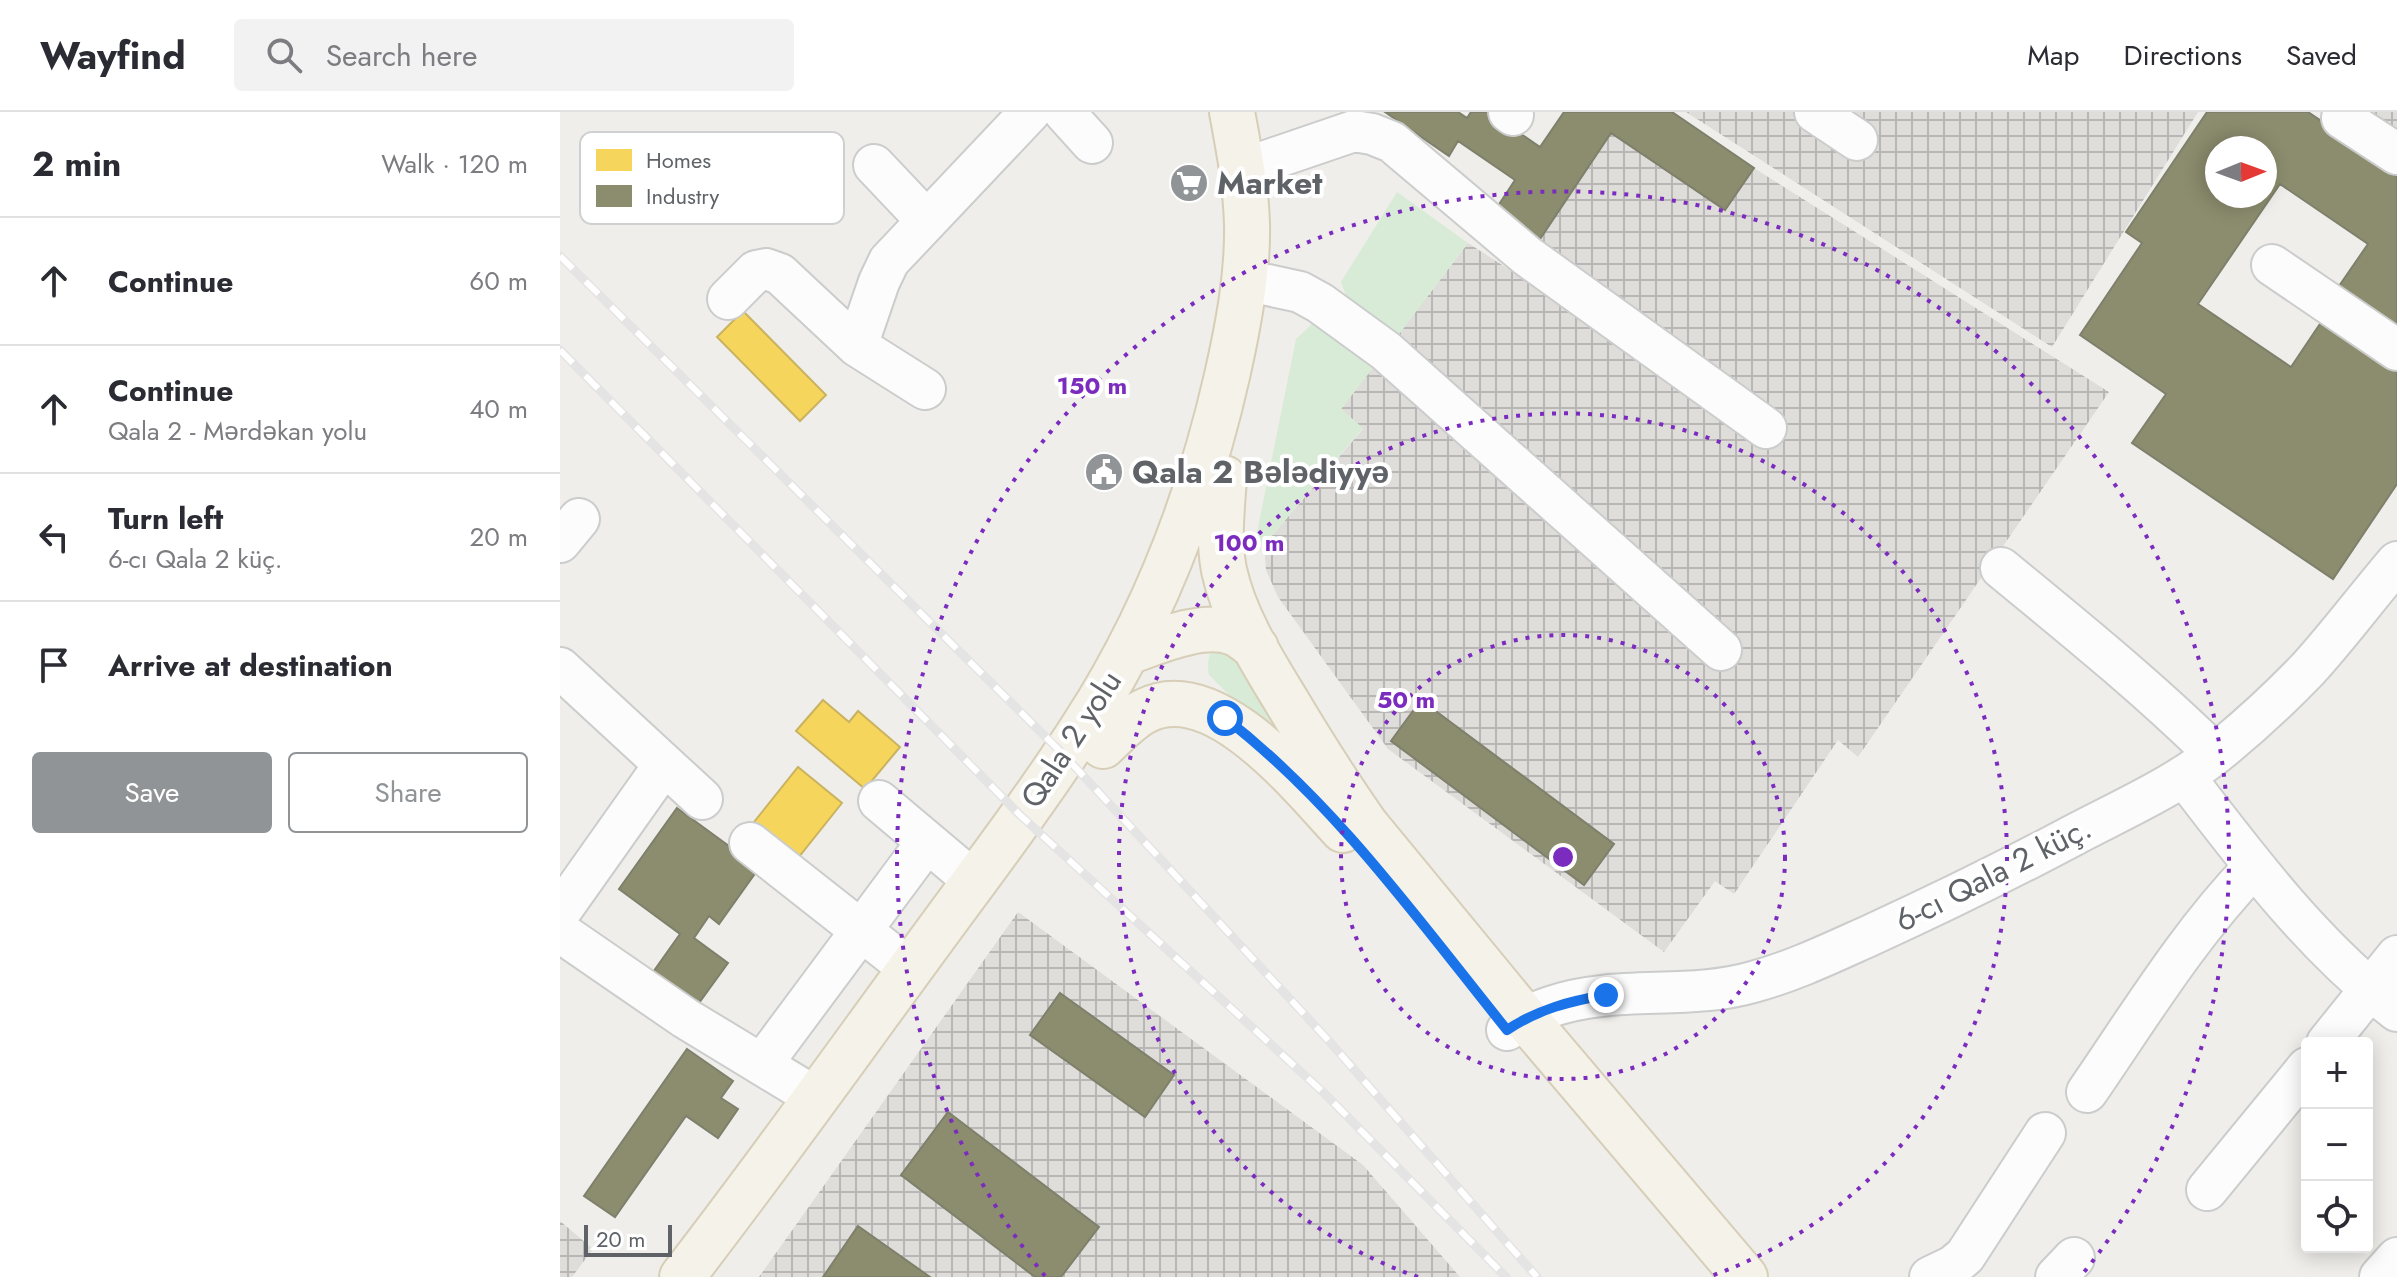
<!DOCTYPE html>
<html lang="en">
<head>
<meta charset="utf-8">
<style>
  :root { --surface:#fff; --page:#f2f2f3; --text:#2b2b33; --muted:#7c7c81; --line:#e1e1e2; --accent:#919496 }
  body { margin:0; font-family:Jost,sans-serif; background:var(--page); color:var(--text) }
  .controls { position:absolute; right:24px; bottom:24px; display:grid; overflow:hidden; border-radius:8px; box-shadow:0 4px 20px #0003 }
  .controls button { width:72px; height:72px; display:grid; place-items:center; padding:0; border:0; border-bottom:2px solid var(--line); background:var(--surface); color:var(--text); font:40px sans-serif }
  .compass { position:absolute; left:1645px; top:24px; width:72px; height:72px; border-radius:50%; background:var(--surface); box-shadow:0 4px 20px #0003; rotate:89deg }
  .scale { position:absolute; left:24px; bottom:20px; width:88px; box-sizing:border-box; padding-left:8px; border:4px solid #5f6368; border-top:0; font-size:22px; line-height:28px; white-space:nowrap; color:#5f6368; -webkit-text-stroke:6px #fff; paint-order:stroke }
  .stop { position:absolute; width:24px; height:24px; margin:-18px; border:6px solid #1a73e8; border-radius:50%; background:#fff }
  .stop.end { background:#1a73e8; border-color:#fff; box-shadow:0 2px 8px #0008 }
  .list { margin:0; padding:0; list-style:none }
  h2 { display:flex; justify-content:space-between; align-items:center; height:104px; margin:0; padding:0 32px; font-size:34px }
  h2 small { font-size:26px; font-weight:400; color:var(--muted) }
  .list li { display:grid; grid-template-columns:52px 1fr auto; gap:24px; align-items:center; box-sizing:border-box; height:128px; padding:0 32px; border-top:2px solid var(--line) }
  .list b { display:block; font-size:30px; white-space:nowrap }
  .list p { margin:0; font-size:26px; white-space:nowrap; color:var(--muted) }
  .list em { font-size:26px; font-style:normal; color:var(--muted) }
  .actions { display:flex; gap:16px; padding:24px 32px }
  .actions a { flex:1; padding:18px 0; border:2px solid var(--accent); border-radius:8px; text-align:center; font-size:28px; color:var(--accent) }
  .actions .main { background:var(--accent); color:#fff }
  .icon { flex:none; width:44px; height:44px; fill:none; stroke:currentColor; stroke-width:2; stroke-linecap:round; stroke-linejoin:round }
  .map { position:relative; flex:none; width:1837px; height:1165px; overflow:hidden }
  header { display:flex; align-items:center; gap:48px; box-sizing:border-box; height:112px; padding:0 40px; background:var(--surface); border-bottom:2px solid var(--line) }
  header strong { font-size:38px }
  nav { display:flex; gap:44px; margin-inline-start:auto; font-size:28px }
  .search { width:560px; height:72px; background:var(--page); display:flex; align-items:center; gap:20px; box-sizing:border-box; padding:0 28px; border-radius:8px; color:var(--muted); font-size:30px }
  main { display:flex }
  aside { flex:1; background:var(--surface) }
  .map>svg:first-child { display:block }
  .industrial { fill:url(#industrial-grid) }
  .grass { fill:#d8ebd6 }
  .homes { fill:#f6d55c; stroke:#c9b360; stroke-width:2 }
  .industry { fill:#8c8c6e; stroke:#7e806c; stroke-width:2; fill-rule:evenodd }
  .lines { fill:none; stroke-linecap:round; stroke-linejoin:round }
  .minor-casing { stroke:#cbcccc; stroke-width:44 }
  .major-casing { stroke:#d7ceb8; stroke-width:48 }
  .minor { stroke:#fdfcfc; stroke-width:40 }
  .major { stroke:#f4f2e9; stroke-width:44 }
  .rail-casing { stroke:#e4e4e4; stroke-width:9 }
  .rail { stroke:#fff; stroke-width:6; stroke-dasharray:18; stroke-linecap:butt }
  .route { stroke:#1a73e8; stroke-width:10 }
  .ring { fill:none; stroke:#7b2cbf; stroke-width:4; stroke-dasharray:4 8 }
  .labels { text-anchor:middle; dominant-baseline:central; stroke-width:8; stroke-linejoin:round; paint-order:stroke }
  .poi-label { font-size:32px; font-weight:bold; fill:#5f6368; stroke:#fff; text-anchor:start }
  .street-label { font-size:32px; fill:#5f6368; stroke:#fff }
  .key { fill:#fff; stroke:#cfd0d2; stroke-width:2 }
  .key-label { font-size:22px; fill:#5f6368 }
  .centre { fill:#7b2cbf; stroke:#fff; stroke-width:4 }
  .ring-label { font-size:24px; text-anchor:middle; font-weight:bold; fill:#7b2cbf; stroke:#fff; stroke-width:8; stroke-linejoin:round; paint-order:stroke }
</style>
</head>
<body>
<header>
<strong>Wayfind</strong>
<div class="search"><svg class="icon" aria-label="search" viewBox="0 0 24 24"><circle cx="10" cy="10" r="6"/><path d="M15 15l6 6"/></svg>Search here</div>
<nav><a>Map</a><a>Directions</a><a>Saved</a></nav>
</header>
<main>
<aside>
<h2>2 min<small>Walk · 120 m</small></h2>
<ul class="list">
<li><svg class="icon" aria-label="ahead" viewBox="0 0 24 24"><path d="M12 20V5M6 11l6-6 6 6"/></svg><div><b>Continue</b></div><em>60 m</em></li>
<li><svg class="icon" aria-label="ahead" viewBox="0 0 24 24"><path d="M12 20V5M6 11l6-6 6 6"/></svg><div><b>Continue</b><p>Qala 2 - Mərdəkan yolu</p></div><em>40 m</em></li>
<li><svg class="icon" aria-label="left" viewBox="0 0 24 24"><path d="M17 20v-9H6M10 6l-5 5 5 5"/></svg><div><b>Turn left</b><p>6-cı Qala 2 küç.</p></div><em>20 m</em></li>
<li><svg class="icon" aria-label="arrive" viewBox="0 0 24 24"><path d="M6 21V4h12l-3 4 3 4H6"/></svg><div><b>Arrive at destination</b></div></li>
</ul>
<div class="actions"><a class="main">Save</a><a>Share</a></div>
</aside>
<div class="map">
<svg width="1837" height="1165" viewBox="0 0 1837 1165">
  <defs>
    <pattern id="industrial-grid" width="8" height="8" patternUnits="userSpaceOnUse" patternTransform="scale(2)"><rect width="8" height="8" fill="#dfddda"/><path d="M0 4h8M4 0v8" fill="none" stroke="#b8b7b5"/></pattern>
  </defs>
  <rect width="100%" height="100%" fill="#efeeea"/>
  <!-- industrial -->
  <path class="industrial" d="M1126,0h512l-146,235z
    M1797,0h40v27z
    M1051,21l114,77 29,-42 355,224 -251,365 -20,-17 -104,154 -19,-13 -51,71 -276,-203 -110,-152 -12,-27 -2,-25 99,-116 -22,-20 127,-166 45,29 25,-30z
    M458,800l345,253 97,112h-701z
    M0,1109l33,28 -21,28h-12z"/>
  <!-- grass -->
  <path class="grass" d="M837,80l71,51 -71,94 -49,-36 -7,-19z
    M754,210l62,42 -35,45 22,19 -99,117 -8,-8 40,-198z
    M657,533l13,1 103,152 -124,-123c-2,-13 -1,-21 8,-30z"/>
  <!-- homes -->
  <path class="homes" d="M183,199l83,84 -26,26 -83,-84z
    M263,588l26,22 9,-11 42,36 -35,42 -69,-58z
    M238,655l44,36 -44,55 -44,-36z"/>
  <!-- industry -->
  <path class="industry" d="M825,0h73l9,6 4,-6h18l51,35 24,-35h108l82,56 -29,42 -114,-77 -73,109 -44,-30 21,-32 -57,-39 -9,15z
    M1647,0h101l89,60v158l-60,-41 31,-45 -88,-60 -82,120 93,63 31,-46 75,51v112l-64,95 -201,-136 34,-49 -86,-59 62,-92 -16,-11zM1657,36h48v48h-48z
    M861,588l193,144 -30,41 -193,-144z
    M117,696l82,60 -40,56 -10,-8 -15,22 34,25 -32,44 -45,-32 29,-41 -61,-45z
    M500,881l114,82 -29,42 -115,-82z
    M127,937l46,32 -12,17 17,11 -20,29 -32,-22 -71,101 -31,-21z
    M388,1000l151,115 -38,50h-26l-134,-102z
    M298,1114l72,51h-107z"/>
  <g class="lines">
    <!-- minor casing -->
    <g class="minor-casing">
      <path id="minor" d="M504,0l28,31
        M949,0l4,3
        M1255,0l42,28
        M1782,6l55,36
        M706,49l88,-30 18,3 20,8 135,114 239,172
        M314,53l53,56
        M1712,153l125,85
        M708,173l32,7 20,11 66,48 335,299
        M168,187l28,-28 10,-2 14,5 77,72 68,43
        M297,234l22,-64 10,-21 141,-149
        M0,430l19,-23
        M1441,456c73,60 146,119 214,186
        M0,556l142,131
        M1624,664c65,85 128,169 213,235
        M319,689l95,80
        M190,731l160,126
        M0,800l104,-147
        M0,820l125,86 130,79
        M947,918c13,-9 27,-18 43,-23 65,-23 137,-6 203,-25 41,-11 80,-30 118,-47 68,-31 135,-64 201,-99 51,-27 107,-51 152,-89 29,-24 57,-50 84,-78 31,-34 59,-72 89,-107
        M1767,931l70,-87
        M202,952l165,-222
        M1527,980c53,-77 102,-158 167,-225
        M1647,1078l100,-122
        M1370,1165l23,-11 12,-10 80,-123
        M1496,1165l18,-19
        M1820,1165l17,-19"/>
    </g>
    <!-- major casing -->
    <g class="major-casing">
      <path id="major" d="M664,366c-2,31 -6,61 0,92 10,47 38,91 63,132 25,42 51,83 79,123l159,193 220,259
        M568,540c29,-10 76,-31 106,-19 8,3 15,10 22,15
        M543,634c13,-12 26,-27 42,-35 69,-36 156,74 198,119
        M122,1165c83,-107 162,-218 242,-327 54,-74 110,-147 159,-223 69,-106 116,-228 144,-351 11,-49 21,-100 20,-152 -1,-37 -8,-75 -15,-112"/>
    </g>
    <!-- minor -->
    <use href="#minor" class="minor"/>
    <!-- major -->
    <use href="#major" class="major"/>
    <!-- rail casing -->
    <g class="rail-casing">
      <path id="rail" d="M0,144l504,499 265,286 208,236
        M0,238l461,466 303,277 182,184"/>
    </g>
    <!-- rail -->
    <use href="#rail" class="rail"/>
  </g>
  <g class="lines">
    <!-- route -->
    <path class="route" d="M665,606c111,86 194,203 282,312 32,-21 63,-29 99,-35"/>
  </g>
  <!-- distance rings -->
  <g class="ring">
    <circle cx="1003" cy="745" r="222"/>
    <path d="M858 1165A444 444 0 1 1 1148 1165"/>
    <path d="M485 1164A666 666 0 1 1 1521 1164"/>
  </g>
  <!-- icons -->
  <defs>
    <g id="supermarket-disc" transform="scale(2)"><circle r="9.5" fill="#919496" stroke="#fff"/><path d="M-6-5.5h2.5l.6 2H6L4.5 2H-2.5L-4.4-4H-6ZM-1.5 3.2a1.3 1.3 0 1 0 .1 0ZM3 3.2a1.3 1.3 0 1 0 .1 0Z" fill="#fff"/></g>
    <g id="civic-disc" transform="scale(2)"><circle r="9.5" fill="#919496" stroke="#fff"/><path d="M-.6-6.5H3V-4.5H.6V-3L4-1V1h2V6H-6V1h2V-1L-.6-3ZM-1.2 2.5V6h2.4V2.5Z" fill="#fff"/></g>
  </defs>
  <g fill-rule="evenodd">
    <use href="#supermarket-disc" x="629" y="71"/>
    <use href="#civic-disc" x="544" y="360"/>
  </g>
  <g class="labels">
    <!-- poi labels -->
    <g class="poi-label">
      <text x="657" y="71">Market</text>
      <text x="572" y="360">Qala 2 Bələdiyyə</text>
    </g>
    <!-- street labels -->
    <g class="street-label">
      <text transform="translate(511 627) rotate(-57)">Qala 2 yolu</text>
      <text transform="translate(1433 762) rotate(-27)">6-cı Qala 2 küç.</text>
    </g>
  </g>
  <!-- legend -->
  <rect x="20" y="20" width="264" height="92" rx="12" class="key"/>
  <rect x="36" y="37" width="36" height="22" fill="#f6d55c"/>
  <rect x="36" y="73" width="36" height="22" fill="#8c8c6e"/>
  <g class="key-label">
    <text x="86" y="56">Homes</text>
    <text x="86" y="92">Industry</text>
  </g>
  <circle cx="1003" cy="745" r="12" class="centre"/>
  <g class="ring-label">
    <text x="532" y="282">150 m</text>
    <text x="689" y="439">100 m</text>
    <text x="846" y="596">50 m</text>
  </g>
</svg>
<div class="controls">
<button>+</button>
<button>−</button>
<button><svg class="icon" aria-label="locate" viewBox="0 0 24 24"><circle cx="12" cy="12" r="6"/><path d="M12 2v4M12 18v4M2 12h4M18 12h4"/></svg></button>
</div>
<svg class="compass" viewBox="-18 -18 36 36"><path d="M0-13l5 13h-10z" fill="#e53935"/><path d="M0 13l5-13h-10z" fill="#7c7c81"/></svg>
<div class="scale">20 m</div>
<div class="stop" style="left:665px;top:606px"></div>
<div class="stop end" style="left:1046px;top:883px"></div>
</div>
</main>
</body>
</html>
